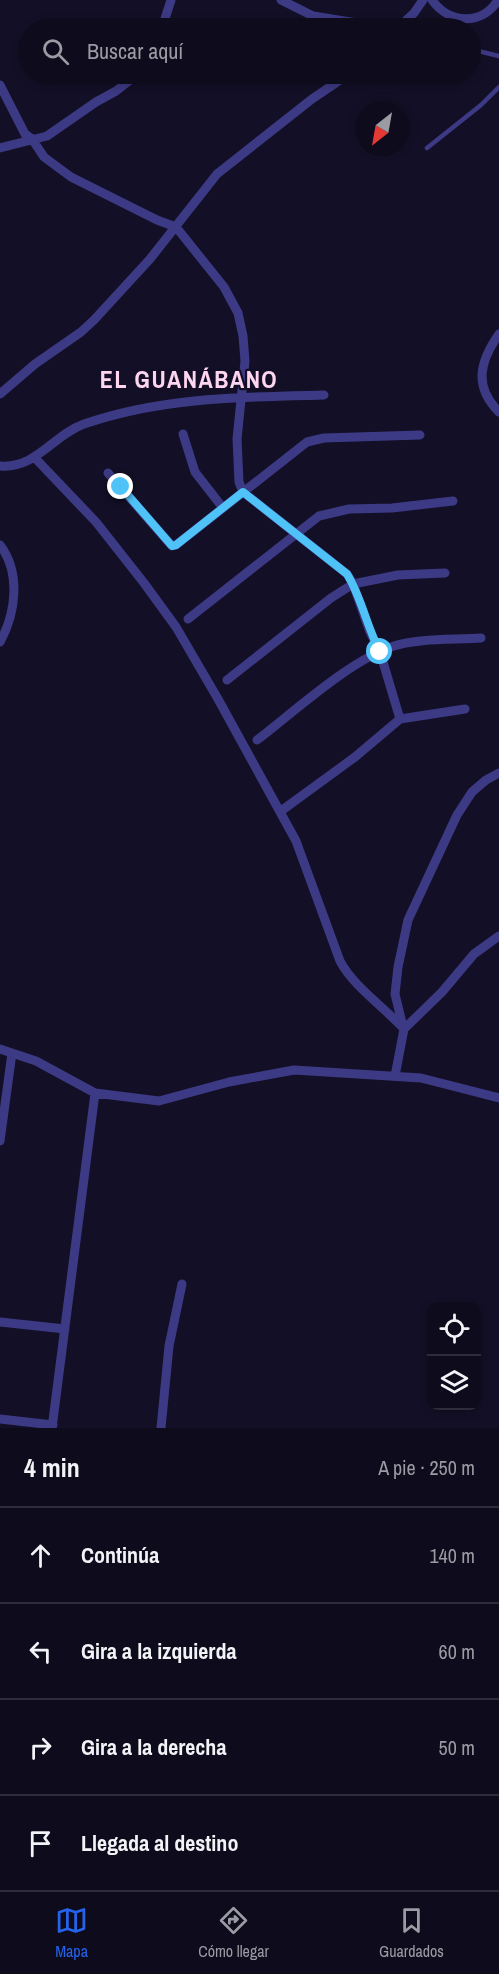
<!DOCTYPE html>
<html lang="es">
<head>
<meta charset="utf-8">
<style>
  :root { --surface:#0e0b1c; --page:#1c1929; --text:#f1f3f6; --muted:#9b9ba3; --line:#2e2b3b; --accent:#2563eb }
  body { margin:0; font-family:"Archivo Narrow",sans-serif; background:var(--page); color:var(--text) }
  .controls { position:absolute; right:18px; bottom:18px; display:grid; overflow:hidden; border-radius:12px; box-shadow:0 3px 9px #0003 }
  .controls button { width:54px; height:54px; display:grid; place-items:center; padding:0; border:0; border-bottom:2px solid var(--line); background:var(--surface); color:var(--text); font:30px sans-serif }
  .compass { position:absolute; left:355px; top:102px; width:54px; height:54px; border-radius:50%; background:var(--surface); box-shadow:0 3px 9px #0003; rotate:211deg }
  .stop { position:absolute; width:18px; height:18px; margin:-14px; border:4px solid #4fc3f7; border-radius:50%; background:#fff }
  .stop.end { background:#4fc3f7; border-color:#fff; box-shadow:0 2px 6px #0008 }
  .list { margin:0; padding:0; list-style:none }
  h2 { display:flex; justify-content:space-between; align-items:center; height:78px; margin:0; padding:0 24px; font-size:26px }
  h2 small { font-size:20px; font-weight:400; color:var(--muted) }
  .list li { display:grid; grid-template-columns:39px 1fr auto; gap:18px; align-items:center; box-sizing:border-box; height:96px; padding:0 24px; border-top:2px solid var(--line) }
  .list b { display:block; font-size:22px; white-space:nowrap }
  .list em { font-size:20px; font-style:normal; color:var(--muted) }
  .icon { flex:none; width:33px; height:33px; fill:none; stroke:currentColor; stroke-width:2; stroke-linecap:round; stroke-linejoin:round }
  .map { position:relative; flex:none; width:499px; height:1428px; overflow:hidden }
  .search { position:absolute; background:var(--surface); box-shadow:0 3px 9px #0003; left:18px; right:18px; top:18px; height:66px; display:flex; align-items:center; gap:15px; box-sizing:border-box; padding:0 21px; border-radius:33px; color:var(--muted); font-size:22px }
  .sheet { height:462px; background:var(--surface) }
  nav { display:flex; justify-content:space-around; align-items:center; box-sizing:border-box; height:84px; border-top:2px solid var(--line); background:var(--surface); font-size:16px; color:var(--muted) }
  nav a { display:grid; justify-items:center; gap:3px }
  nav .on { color:var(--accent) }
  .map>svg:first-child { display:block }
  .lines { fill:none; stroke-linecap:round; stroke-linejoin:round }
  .service { stroke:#3d3a85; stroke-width:4.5 }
  .minor { stroke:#3d3a85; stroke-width:9 }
  .route { stroke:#4fc3f7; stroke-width:8 }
  .labels { text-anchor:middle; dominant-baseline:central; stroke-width:4.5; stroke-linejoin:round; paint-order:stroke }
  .district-label { font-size:24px; font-weight:bold; letter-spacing:1.5px; fill:#ffd6f0; stroke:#130f26 }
</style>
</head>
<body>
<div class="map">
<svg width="499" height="1428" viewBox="0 0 499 1428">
  <rect width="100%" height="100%" fill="#130f26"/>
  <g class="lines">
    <!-- service -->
    <path class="service" d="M405,22l12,6
      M448,28l5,-11
      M470,49l29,7
      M427,148l54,-43 18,-18"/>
    <!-- minor -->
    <path class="minor" d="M281,0l32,16 75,12
      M432,0c17,24 50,26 66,0
      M162,28l9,-28
      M398,28l16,-15 9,-13
      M0,85l25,49 7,5 12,18 27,20 86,43 19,7 48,60 14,26 5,23 2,25 -8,78 2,43 4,10 104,82 6,10 17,48 10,20 20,67
      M0,148l47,-12 49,-34 20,-11 22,-17
      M499,334c-19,27 -26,52 0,78
      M0,394l35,-30 46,-32 13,-12 56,-61 67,-85 95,-75 37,-25
      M183,434l12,38 28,36
      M35,458l61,64 48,61 32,44 42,72 78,142 44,120c13,25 44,46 64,68
      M0,466c36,3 53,-31 84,-42 78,-27 159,-27 240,-29
      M108,473l64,73 4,-1 131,-103 17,-4 96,-3
      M0,545c21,28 16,68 0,97
      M188,619l131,-103 30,-7 43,-1 61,-7
      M227,680l104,-82 22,-14 45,-9 47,-2
      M257,740c38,-29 93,-80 137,-94 23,-8 62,-6 87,-8
      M281,811l74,-54 45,-38 65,-10
      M403,1027l-8,-33 3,-27 10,-47 49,-105 15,-23 14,-12 13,-7
      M0,1049l36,12 59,32 64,8 70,-19 65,-12 127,8 78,20
      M395,1076l9,-47 38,-37 32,-38 25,-18
      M0,1141l12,-88
      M0,1322l65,7
      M0,1419l53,6
      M52,1428l43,-335
      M161,1428l8,-82 13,-62"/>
  </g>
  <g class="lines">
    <!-- route -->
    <path class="route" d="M121,487l51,59 4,-1 67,-53 104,82c14,22 20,53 33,78"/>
  </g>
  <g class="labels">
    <!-- district labels -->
    <g class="district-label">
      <text x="189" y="379">EL GUANÁBANO</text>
    </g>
  </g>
</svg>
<div class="controls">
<button><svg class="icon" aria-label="locate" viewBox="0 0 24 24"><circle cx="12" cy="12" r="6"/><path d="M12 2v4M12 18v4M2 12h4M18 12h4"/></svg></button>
<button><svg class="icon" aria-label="layers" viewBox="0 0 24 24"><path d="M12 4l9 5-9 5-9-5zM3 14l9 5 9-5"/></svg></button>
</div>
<svg class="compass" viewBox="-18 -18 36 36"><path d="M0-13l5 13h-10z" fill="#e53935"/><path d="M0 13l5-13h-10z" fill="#9b9ba3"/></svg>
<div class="stop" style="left:380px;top:652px"></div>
<div class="stop end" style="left:121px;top:487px"></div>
<div class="search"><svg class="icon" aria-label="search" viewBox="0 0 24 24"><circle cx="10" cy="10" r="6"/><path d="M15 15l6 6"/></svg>Buscar aquí</div>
</div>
<section class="sheet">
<h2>4 min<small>A pie · 250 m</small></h2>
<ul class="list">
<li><svg class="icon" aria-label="ahead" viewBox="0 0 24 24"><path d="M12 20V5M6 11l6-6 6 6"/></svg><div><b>Continúa</b></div><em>140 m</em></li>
<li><svg class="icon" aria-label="left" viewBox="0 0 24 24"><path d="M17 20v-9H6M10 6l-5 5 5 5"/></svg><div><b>Gira a la izquierda</b></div><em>60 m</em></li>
<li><svg class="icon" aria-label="right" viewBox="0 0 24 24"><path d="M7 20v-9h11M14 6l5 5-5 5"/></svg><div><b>Gira a la derecha</b></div><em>50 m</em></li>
<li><svg class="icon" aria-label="arrive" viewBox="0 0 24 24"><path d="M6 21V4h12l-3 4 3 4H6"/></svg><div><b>Llegada al destino</b></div></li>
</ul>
</section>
<nav>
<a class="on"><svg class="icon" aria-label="map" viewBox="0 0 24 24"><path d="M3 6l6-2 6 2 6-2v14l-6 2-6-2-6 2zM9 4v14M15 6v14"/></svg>Mapa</a>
<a><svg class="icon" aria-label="directions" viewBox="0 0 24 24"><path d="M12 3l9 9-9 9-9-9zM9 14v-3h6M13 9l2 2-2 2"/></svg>Cómo llegar</a>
<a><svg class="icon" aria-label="saved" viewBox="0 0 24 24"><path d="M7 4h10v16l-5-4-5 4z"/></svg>Guardados</a>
</nav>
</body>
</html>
